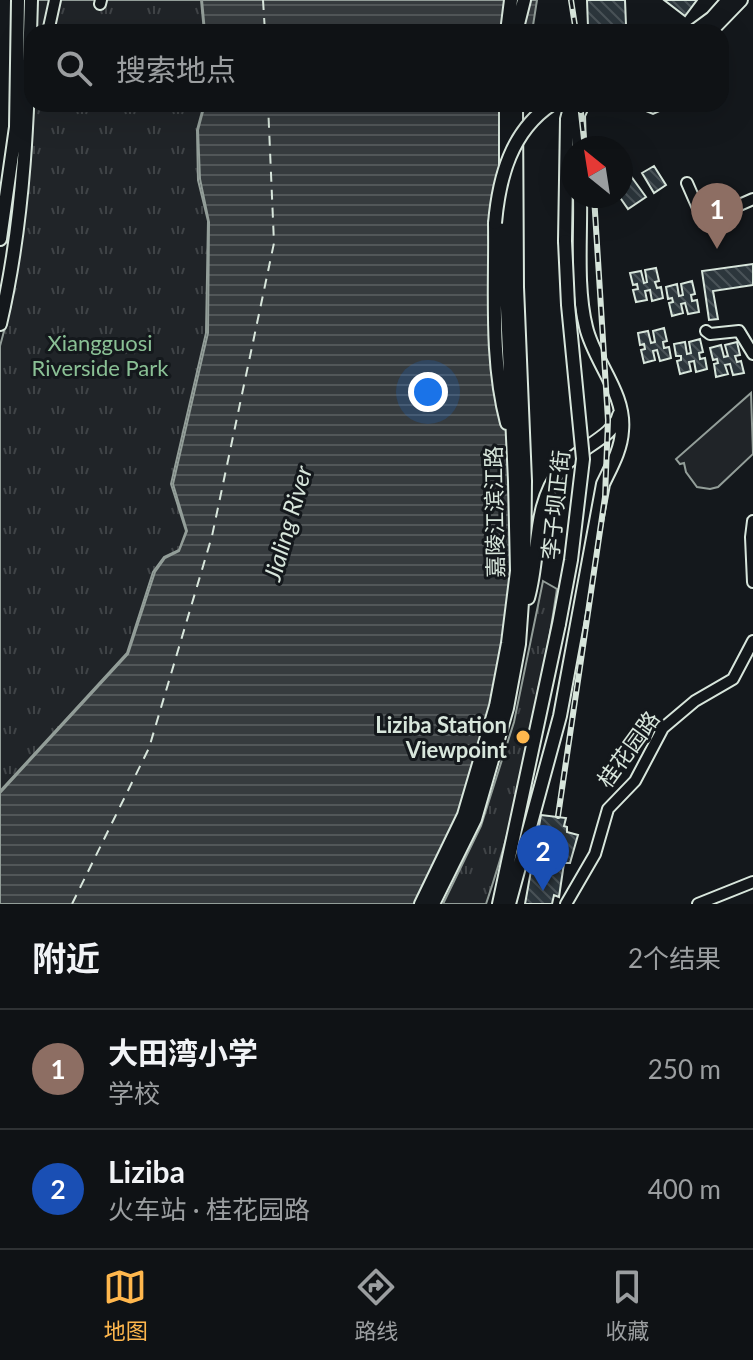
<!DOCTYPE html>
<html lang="zh">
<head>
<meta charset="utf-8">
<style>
  :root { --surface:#0f1215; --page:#1d2022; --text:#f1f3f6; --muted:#9b9ea0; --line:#2f3234; --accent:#ffb74d }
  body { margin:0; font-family:Lato,"Noto Sans SC",sans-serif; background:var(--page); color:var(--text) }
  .compass { position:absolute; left:561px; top:136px; width:72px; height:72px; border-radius:50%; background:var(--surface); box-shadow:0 8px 32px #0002; rotate:330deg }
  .you { position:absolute; left:428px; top:392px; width:28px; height:28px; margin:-20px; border:6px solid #fff; border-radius:50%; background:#1a73e8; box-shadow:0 0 0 12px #1a73e833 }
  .badge { display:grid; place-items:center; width:52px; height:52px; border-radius:50%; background:var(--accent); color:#fff; font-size:26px; font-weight:700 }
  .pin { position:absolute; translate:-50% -66px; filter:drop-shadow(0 2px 4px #0008) }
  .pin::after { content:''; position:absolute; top:42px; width:28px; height:24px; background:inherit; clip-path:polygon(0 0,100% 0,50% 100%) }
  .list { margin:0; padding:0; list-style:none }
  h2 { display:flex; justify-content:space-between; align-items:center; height:104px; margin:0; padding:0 32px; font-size:34px }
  h2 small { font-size:26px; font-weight:400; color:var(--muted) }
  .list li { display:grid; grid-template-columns:52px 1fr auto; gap:24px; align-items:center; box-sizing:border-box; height:120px; padding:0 32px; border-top:2px solid var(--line) }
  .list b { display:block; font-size:30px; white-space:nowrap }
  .list p { margin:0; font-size:26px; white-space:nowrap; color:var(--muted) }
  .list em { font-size:26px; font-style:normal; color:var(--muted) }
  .icon { flex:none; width:44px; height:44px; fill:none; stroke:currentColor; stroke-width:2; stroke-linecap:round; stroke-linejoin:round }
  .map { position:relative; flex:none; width:753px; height:904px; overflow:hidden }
  .search { position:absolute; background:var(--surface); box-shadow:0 8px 32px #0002; left:24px; right:24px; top:24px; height:88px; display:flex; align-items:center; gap:20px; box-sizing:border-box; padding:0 28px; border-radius:24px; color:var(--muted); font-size:30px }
  .sheet { height:344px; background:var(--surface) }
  nav { display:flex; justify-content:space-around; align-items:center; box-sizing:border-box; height:112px; border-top:2px solid var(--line); background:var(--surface); font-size:22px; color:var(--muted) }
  nav a { display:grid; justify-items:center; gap:4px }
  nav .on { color:var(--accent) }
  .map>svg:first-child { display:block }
  .park { fill:url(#park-tufts); stroke:#939e99; stroke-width:2 }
  .pitch { fill:#202428; stroke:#939e99; stroke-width:2 }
  .water { fill:url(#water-rules); stroke:#939e99; stroke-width:2 }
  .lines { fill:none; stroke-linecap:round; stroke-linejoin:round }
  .ferry { stroke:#d8e6dc; stroke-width:2; stroke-dasharray:10 8; stroke-linecap:butt }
  .building { fill:url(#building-back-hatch); stroke:#d8e6dc; stroke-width:2 }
  .minor-casing { stroke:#d8e6dc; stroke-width:14 }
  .major-casing { stroke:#d8e6dc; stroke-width:16 }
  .minor { stroke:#14181c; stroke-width:10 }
  .major { stroke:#14181c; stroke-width:12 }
  .rail-casing { stroke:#d8e6dc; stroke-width:6 }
  .rail { stroke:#14181c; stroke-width:3; stroke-dasharray:9; stroke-linecap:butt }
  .major-bridge-casing { stroke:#d8e6dc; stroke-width:16; stroke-linecap:butt }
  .major-bridge { stroke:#14181c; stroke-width:12 }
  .poi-dot { fill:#ffb74d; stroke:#14181c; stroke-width:3 }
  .labels { text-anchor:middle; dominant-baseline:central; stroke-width:6; stroke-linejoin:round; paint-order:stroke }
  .park-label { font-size:22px; fill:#8ac095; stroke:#14181c }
  .street-label { font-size:22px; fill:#d8e6dc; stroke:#14181c }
  .poi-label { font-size:22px; font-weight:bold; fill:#d8e6dc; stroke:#14181c; text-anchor:end }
  .water-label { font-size:24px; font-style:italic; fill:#d8e6dc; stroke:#14181c }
</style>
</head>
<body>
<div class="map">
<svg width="753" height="904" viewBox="0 0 753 904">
  <defs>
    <pattern id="park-tufts" width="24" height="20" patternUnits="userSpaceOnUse" patternTransform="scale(2)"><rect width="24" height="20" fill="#202428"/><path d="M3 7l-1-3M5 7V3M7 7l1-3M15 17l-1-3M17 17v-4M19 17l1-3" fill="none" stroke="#404447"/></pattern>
    <pattern id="water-rules" width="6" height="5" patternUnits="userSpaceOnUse" patternTransform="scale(2)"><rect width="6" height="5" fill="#363b3e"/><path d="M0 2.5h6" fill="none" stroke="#525759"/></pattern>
    <pattern id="building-back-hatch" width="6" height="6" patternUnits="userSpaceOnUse" patternTransform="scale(2)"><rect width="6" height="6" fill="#2c363c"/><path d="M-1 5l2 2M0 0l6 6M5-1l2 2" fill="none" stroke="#4a5358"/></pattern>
  </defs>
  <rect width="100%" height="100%" fill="#14181c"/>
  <!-- park -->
  <path class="park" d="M36,0h165l3,32h-169z
    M34,104h170l-7,26 1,50 10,41 -2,112 -35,151 15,47 -7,19 -15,7 -11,15 -26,81 -127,138v-445l11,-41z
    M543,581l14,8c-16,106 -36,212 -71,315h-43l38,-78 33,-104z"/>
  <!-- pitch -->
  <path class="pitch" d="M751,393l2,61 -35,33 -8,2 -13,-2 -11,-15 -2,-9 -4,1 -4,-5z"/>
  <!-- water -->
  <path class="water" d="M202,0h335l-5,32h-327z
    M205,104h313l-30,134 40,184 -37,335 -73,147h-418v-111l128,-139 27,-82 10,-14 14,-7 8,-20 -14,-47 35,-151 1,-111 -9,-43 -2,-49z"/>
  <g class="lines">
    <!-- ferry -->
    <path class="ferry" d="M263,0l2,32
      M72,904l77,-156 63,-212 62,-293 -6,-139"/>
  </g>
  <!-- building -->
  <path class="building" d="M587,0h38l1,25 -38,2z
    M664,0h33l-12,16z
    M639,104h36l-22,10 -12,-5z
    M654,166l12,19 -12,8 -12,-20z
    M628,172l18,25 -18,12 -9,-13 2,-19z
    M753,264v21l-40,6 5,28 -9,1 -7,-49z
    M656,268l3,13 -4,1 2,6 4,-1 2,11 -11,3 -2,-11 -5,1 2,9 -11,2 -3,-12 5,-1 -1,-5 -4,1 -3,-12 11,-2 3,12 3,-1 -2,-12z
    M692,281l3,13 -4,1 1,6 5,-1 2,12 -11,2 -3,-11 -4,1 2,9 -11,3 -3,-13 4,-1 -1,-4 -4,1 -2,-12 11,-3 2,12 4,-1 -2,-11z
    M664,328l3,13 -4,1 1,6 5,-1 2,11 -11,3 -3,-11 -4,1 2,9 -11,3 -3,-13 4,-1 -1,-5 -4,1 -2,-12 10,-2 3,12 4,-1 -2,-11z
    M700,339l3,13 -4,1 1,6 5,-1 2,11 -11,3 -2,-11 -5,1 2,9 -11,3 -3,-13 4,-1v-4h-5l-2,-12 11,-2 2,12 4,-1 -2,-11z
    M737,342l3,13 -5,1 2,6 4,-1 3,12 -11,2 -3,-11 -5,1 3,9 -12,3 -2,-13 4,-1 -1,-4 -4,1 -3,-12 11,-3 3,12 4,-1 -3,-11z
    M541,815l25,3 -2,8 3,1v5l11,3 -8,28h-6l-5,34 -5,-2 -2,9h-27z"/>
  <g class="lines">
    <!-- minor casing -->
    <g class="minor-casing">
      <path id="minor" d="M100,4l1,-4
        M48,32l7,-32
        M687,183l11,25 9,8 5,1 41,-18
        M706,331l4,3 29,-3 14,23
        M753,521l-2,16 2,45
        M566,904l29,-50 13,-45 27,-28 28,-53 32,-27 38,-22 20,-38
        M698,904l55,-22"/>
    </g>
    <!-- major casing -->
    <g class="major-casing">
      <path id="major" d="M507,32l4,-32
        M516,32l8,-32
        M693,32l19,-14 16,-18
        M710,32l31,-32
        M579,148l-1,-33 5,-11
        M495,223c1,66 -5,136 12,200
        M0,239l16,-112 2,-127
        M565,241l2,-122 4,-15
        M0,324c25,-106 28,-216 31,-324
        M528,598c13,-45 3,-91 34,-130 16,-20 52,-31 57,-53
        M421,904l43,-89 32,-109 12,-63 9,-72 -2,-90 -9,-194v-183
        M433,904l42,-85 32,-111 12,-64 5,-70 1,-93 -8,-194 -1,-183
        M499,904l60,-280
        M509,904l51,-188 43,-232c8,-17 18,-34 19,-53 4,-38 -28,-69 -36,-104 -10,-40 -5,-90 -6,-131"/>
    </g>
    <!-- minor -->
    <use href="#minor" class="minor"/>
    <!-- major -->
    <use href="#major" class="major"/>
    <!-- rail casing -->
    <g class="rail-casing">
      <path id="rail" d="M571,0l5,32
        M580,104l5,44
        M558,816l47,-319 3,-77 -14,-224"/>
    </g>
    <!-- rail -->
    <use href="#rail" class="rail"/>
    <!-- major-bridge casing -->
    <g class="major-bridge-casing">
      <path id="major-bridge" d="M495,223c4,-45 16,-92 57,-119
        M559,624l12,-64 12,-101 -15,-154 -3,-64"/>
    </g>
    <!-- major-bridge -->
    <use href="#major-bridge" class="major-bridge"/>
  </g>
  <!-- markers -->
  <circle class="poi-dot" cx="523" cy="737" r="8"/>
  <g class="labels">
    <!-- park labels -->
    <g class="park-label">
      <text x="100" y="342">Xiangguosi<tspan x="100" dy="25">Riverside Park</tspan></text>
    </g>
    <!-- street labels -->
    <g class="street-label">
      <text transform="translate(555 505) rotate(-84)">李子坝正街</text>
      <text transform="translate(494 512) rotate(-91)">嘉陵江滨江路</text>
      <text transform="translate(628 749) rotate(-54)">桂花园路</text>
    </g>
    <!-- poi labels -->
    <g class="poi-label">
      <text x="507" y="724">Liziba Station<tspan x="507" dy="25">Viewpoint</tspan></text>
    </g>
    <!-- water labels -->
    <g class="water-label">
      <text transform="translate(287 523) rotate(-74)">Jialing River</text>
    </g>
  </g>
</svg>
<svg class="compass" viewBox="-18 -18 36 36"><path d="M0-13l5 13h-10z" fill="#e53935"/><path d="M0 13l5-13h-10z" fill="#9b9ea0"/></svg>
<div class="you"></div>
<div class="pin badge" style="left:717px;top:249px;background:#8d6e63">1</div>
<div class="pin badge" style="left:543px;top:891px;background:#1a4fb4">2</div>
<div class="search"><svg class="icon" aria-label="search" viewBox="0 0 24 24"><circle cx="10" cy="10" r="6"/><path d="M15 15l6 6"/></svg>搜索地点</div>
</div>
<section class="sheet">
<h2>附近<small>2个结果</small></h2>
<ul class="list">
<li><span class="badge" style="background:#8d6e63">1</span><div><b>大田湾小学</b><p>学校</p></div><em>250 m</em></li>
<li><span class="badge" style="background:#1a4fb4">2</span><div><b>Liziba</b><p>火车站 · 桂花园路</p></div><em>400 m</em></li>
</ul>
</section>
<nav>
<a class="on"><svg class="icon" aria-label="map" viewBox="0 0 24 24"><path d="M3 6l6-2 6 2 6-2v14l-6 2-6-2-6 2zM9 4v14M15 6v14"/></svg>地图</a>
<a><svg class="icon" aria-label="directions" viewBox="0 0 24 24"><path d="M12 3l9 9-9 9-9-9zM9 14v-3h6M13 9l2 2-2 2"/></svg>路线</a>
<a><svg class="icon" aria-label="saved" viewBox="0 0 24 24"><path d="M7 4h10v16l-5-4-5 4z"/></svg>收藏</a>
</nav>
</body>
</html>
